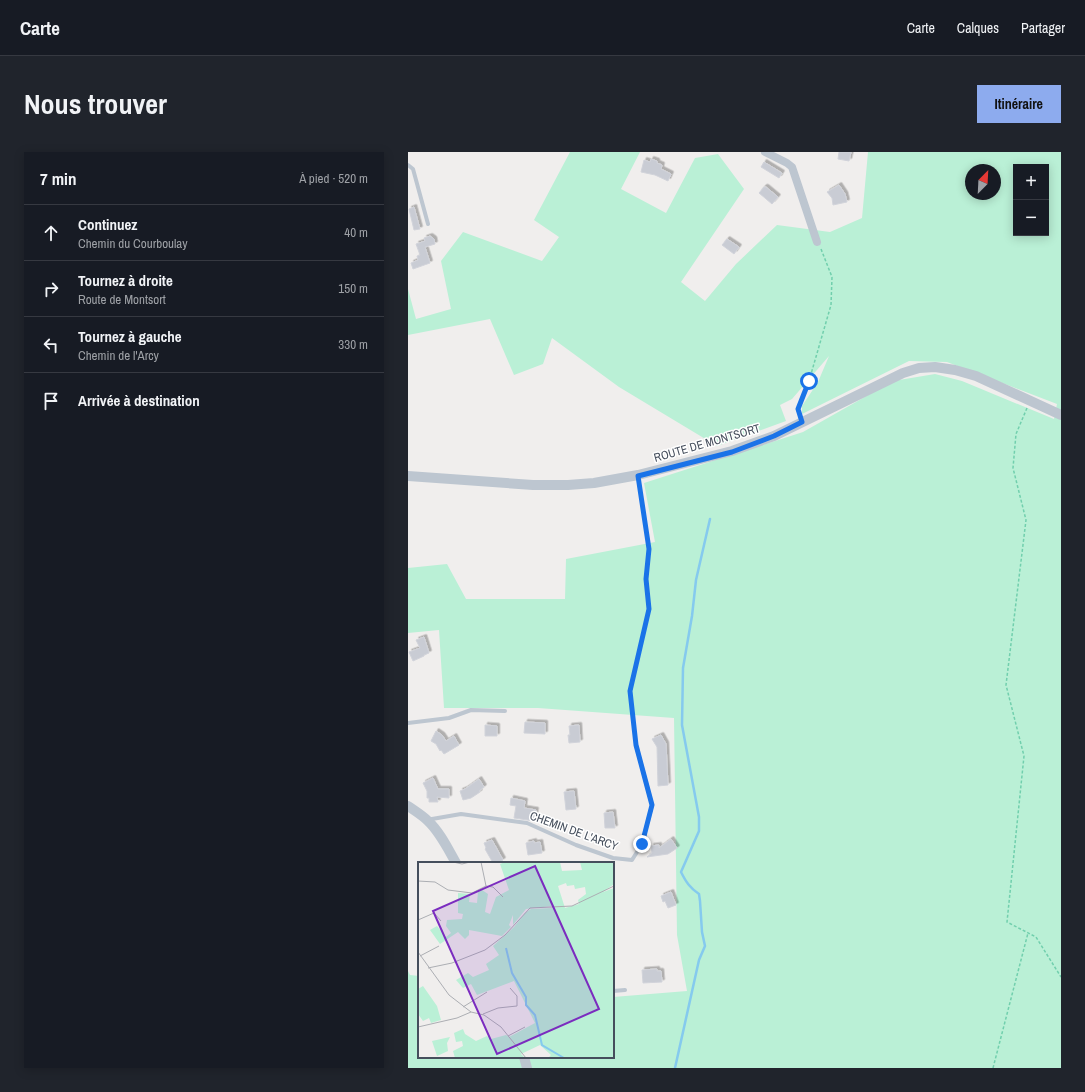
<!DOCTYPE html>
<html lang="fr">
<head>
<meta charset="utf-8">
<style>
  :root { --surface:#171b24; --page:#20242c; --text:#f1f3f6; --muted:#9ea1a6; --line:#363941; --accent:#8dabee }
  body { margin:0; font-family:"Archivo Narrow",sans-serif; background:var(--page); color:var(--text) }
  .controls { position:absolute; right:12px; top:12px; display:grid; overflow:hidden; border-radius:0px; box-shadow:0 2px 10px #0003 }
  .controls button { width:36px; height:36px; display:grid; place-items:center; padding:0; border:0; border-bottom:1px solid var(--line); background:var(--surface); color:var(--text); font:20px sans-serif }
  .compass { position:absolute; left:557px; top:12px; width:36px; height:36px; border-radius:50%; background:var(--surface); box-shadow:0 2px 10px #0003; rotate:24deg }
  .stop { position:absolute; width:12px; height:12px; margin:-9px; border:3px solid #1a73e8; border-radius:50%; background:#fff }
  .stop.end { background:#1a73e8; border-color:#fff; box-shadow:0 1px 4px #0008 }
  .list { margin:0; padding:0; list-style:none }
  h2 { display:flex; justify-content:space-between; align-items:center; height:52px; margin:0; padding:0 16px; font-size:17px }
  h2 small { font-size:13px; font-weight:400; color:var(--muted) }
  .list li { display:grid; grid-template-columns:26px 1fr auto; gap:12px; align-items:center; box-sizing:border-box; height:56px; padding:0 16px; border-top:1px solid var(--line) }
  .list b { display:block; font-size:15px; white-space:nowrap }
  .list p { margin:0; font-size:13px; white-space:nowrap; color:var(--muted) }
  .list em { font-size:13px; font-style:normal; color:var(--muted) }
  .icon { flex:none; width:22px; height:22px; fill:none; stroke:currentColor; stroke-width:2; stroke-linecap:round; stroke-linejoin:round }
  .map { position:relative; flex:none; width:653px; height:916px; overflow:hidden; border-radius:0px }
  header { display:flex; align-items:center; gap:24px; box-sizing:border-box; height:56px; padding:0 20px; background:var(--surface); border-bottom:1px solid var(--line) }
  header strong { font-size:19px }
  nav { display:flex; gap:22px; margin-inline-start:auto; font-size:14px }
  .intro { display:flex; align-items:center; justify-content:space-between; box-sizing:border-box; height:96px; padding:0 24px }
  h1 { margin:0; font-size:28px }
  .button { padding:10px 18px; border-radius:0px; background:var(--accent); color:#111; font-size:14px; font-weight:700 }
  main { display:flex; gap:24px; padding:0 24px }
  aside { flex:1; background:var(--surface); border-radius:0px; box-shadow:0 2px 10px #0003 }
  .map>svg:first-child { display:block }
  .green { fill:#baf0d6; fill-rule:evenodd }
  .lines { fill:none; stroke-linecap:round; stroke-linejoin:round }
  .stream { stroke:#85caee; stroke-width:2.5 }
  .building { fill:#c9ccd4; stroke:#d1d3da; filter:url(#shadow) }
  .path { stroke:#71cfad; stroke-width:1.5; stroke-dasharray:3 2; stroke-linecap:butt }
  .service { stroke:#bdc6d0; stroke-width:4 }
  .minor { stroke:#bdc6d0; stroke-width:8 }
  .tertiary { stroke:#bdc6d0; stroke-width:10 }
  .route { stroke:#1a73e8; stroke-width:5 }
  .labels { text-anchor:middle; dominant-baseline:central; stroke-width:3; stroke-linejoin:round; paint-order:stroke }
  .street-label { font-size:12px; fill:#454e5c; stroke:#fff }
  .inset-river { fill:none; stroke:#85caee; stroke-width:2 }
  .inset-road { fill:none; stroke:#acaeb3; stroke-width:1 }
  .view { fill:#7b2cbf; fill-opacity:0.15; stroke:#7b2cbf; stroke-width:2 }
  .inset-edge { fill:none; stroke:#454e5c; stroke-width:2 }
</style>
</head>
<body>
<header>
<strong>Carte</strong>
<nav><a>Carte</a><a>Calques</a><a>Partager</a></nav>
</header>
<div class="intro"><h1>Nous trouver</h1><a class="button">Itinéraire</a></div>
<main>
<aside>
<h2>7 min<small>À pied · 520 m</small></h2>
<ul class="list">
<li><svg class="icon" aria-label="ahead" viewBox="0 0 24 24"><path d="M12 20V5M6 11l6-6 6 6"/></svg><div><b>Continuez</b><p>Chemin du Courboulay</p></div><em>40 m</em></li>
<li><svg class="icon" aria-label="right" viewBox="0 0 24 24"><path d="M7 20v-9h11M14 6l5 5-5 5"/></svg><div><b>Tournez à droite</b><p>Route de Montsort</p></div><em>150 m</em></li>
<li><svg class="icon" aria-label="left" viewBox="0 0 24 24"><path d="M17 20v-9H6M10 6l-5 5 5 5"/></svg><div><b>Tournez à gauche</b><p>Chemin de l'Arcy</p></div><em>330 m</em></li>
<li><svg class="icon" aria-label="arrive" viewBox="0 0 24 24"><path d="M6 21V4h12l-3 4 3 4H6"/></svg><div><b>Arrivée à destination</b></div></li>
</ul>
</aside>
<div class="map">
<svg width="653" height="916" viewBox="0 0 653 916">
  <defs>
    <filter id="shadow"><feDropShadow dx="2.5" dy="-2.5" stdDeviation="0" flood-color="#0004"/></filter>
  </defs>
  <rect width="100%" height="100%" fill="#f0eeed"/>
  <!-- green -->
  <path class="green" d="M162,0h70l-19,37 45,24 29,-55 23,-4 26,35 -63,93 24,19 31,-37 41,-39 53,7 32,-14 6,-66h193v916h-653v-97l2,4 9,1v81h194v-60l74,-6 -10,-56 -3,-217 -136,-10h-94l-5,-78 -31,3v-65l39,-4 19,35h99l1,-40 89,-17 -11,-59 159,-51 90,-51 42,-7 27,7 92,38 3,-15 -110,-42 -38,-1 -107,53v-8l16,-24 11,-26 -37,43 -12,6 6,16 -69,25 -98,-59 -67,-49 -9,26 -29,11 -24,-56 -82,16v-46l8,30 35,-10 -10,-48 22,-29 79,29 17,-24 -25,-17zM608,15h30v66h-30zM563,18h24v24h-24z"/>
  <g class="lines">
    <!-- stream -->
    <path class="stream" d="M267,916l24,-108 6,-14 -3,-14 -2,-31 -1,-7c-9,-6 -13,-12 -18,-22l18,-41v-14l-17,-92 1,-57 9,-52 4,-36 14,-61"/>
  </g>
  <!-- building -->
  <path class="building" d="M431,0h12l-2,9 -11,-2z
    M243,7l6,2v2l5,2 -1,4 10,5 -3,7 -13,-6 -14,-3 3,-12 6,2z
    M356,10l18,11 -3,5 -18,-11z
    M431,33l6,9 2,8 -14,3 -1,-7 -5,-6z
    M356,35h2l12,10 -6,7 -13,-11z
    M6,55l6,22 -6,1 -5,-21z
    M22,84l4,3 1,5 -10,3 5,16 -17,6 -2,-6 7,-3 -1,-4 3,-1 -4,-11 9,-3 -1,-3z
    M319,87l12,8 -5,7 -12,-9z
    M16,485l5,16 -5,2v1l-11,5 -4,-9 11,-4 -4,-8z
    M117,570l20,1v11l-21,-1z
    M77,573l12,1v10h-12z
    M171,573l1,17 -11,1 -1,-8h2l-1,-9z
    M28,579l6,4 4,6 8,-5 5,9 -15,9 -3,-4 -1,1 -4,-7 -5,-3z
    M253,583l5,9 2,41 -10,1 -1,-39 -5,-8z
    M25,626l5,11h11v9l-12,-1 1,5h-9v-4h-2v-7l-4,-8z
    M71,627l5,8 -5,4 1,1 -9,6 -8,2 -3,-9 5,-2z
    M166,639l2,18 -10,1 -2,-18z
    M103,646l14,3 -1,7 12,2 -2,11 -20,-3 2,-12 -6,-1z
    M205,660l2,16h-10l-1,-15z
    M263,687l6,9 -9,6 -21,3 5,-4 -1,-7 8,-1v3z
    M84,688l11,20 -5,3h-5l-8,-14 1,-1 -2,-5z
    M126,689v2l6,-1 2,11 -14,2 -2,-12z
    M263,740l5,13 -8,3 -3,-7 -2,1 -2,-6z
    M249,817v2h4l1,11 -19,1 -1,-13z"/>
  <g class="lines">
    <!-- path -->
    <path class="path" d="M619,256l-11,26 -3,34 13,52 -20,165 18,71 -17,166 29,15 25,40
      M391,262l-2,-5 12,-28 22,-76 1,-28 -11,-28
      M227,588l-4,-49 18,-82 -3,-30 3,-30 -10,-66
      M585,916l35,-135"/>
    <!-- service -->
    <path class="service" d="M0,13l5,4 15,55
      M0,571l41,-5 22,-8 34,1
      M21,668l3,-1 29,-5 66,9 49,22 37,13 19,2 10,-16 10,-39 -16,-60
      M205,839l12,-1"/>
    <!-- minor -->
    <path class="minor" d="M357,0l22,11 5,4 25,75"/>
    <!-- tertiary -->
    <path class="tertiary" d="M0,324l125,9h35l26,-2 44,-8 94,-24 42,-15 129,-63 16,-5 16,-1 20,3 21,6 85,39
      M0,654c7,5 14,9 20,15 12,11 20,28 28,42
      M116,905l3,11"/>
  </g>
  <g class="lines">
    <!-- route -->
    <path class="route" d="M234,692l10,-39 -16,-60 -6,-54 19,-82 -3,-30 3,-30 -11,-73 94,-24 42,-16 28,-14 -4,-13 11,-28"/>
  </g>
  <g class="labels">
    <!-- street labels -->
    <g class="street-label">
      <text transform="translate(299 291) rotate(-16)">ROUTE DE MONTSORT</text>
      <text transform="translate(166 679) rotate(20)">CHEMIN DE L'ARCY</text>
    </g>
  </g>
  <!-- overview -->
  <g transform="translate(10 710)">
    <rect width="196" height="196" fill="#f0eeed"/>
    <path d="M87,0h55l2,9 20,-1 -2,-8 34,1v21l-11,8 11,-4v170h-66l3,-3 -11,-10 -19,9 4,4h-70l-2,-7 10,-5 -1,-5 -6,1 -2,-9 9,-4 2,5 11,7 11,-5 4,3 15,-4 3,2 26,-14 -21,-42 -37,14 -6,-11 -8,4 -7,-8 12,-7 5,4 16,-7 -3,-6 13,-9 -6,-9 21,-19 11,-14 6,-4 21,-1v-2l-26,3 -13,16v-10l-4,10 2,2 -9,9 -33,-6v5l-4,4 -7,-7 -18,12 -10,-14 7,-4 9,11 5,-4 -5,-7 1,-6 15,-1 1,-5 -5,-1v-20l12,1 -1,8 8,1 1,-11 4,-2 6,4 -3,18 5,2 6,-17 13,-7 -9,-26zM148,21l1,3 7,-1 1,4 10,-2 1,7 -8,6 1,4 -14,4 -7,-22zM5,124l14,20 4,14 -10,3 -2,-5 -6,3 -5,-7v-25zM32,175l-3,6 1,8 -11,5 -5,-15z" fill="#baf0d6" fill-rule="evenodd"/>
    <path class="inset-river" d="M88,86l6,25 14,24v8l9,10 7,30 22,13"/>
    <path class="inset-road" d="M35,0l9,2 8,-2M63,0l5,24M0,19l17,1 13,8 24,3 14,-7 7,1 10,10M0,58l16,-7 7,8M0,90l31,43 22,17 13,3 17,12 25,31M2,94l19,-10M10,106l24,-5 33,-13 20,-15 25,-27 42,-2 42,-20M45,145l24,-15M65,152l15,-6 19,-2v-10l-7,-8M0,165l39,-9 14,-6M90,174l17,-9"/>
    <path class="view" d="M117,4l64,143 -102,45 -64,-143z"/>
    <rect width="196" height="196" class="inset-edge"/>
  </g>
</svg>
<div class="controls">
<button>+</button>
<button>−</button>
</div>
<svg class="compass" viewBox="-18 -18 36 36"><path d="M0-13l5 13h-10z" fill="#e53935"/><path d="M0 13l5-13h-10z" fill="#9ea1a6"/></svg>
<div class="stop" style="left:401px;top:229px"></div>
<div class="stop end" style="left:234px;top:692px"></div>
</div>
</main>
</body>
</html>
